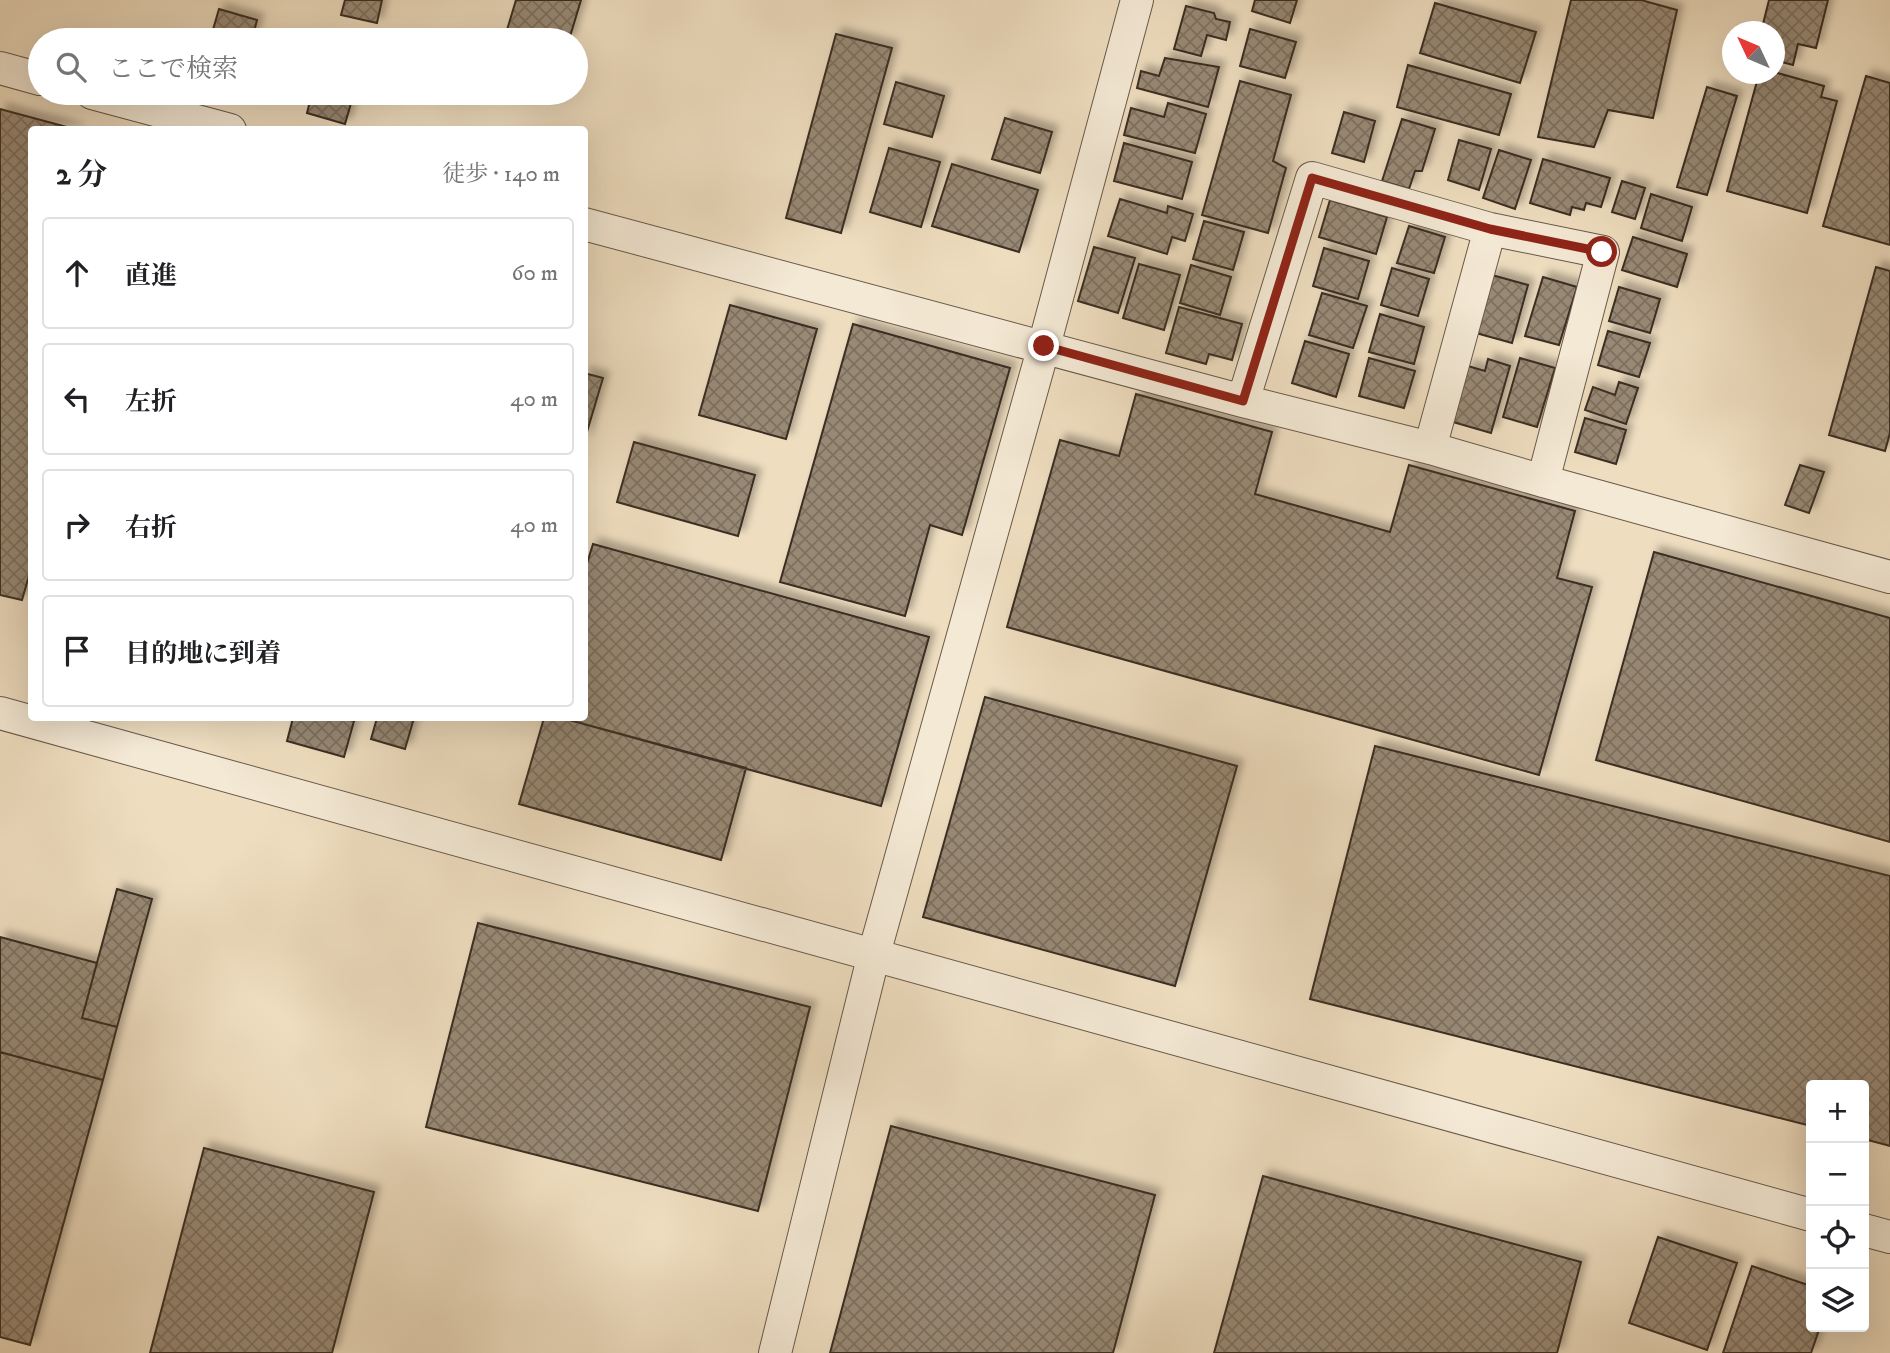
<!DOCTYPE html>
<html lang="ja">
<head>
<meta charset="utf-8">
<style>
  :root { --surface:#fff; --page:#f6f6f6; --text:#202124; --muted:#757577; --line:#e0e0e0 }
  body { margin:0; font-family:"IM FELL DW Pica","Noto Serif JP",serif; background:var(--page); color:var(--text) }
  .controls { position:absolute; right:21px; bottom:21px; display:grid; overflow:hidden; border-radius:7px; box-shadow:0 7px 28px #0002 }
  .controls button { width:63px; height:63px; display:grid; place-items:center; padding:0; border:0; border-bottom:2px solid var(--line); background:var(--surface); color:var(--text); font:35px sans-serif }
  .compass { position:absolute; left:1722px; top:21px; width:63px; height:63px; border-radius:50%; background:var(--surface); box-shadow:0 7px 28px #0002; rotate:314deg }
  .stop { position:absolute; width:21px; height:21px; margin:-16px; border:5px solid #8f2418; border-radius:50%; background:#fff }
  .stop.end { background:#8f2418; border-color:#fff; box-shadow:0 2px 7px #0008 }
  .list { margin:0; padding:0; list-style:none }
  h2 { display:flex; justify-content:space-between; align-items:center; height:91px; margin:0; padding:0 28px; font-size:30px }
  h2 small { font-size:23px; font-weight:400; color:var(--muted) }
  .list li { display:grid; grid-template-columns:46px 1fr auto; gap:21px; align-items:center; box-sizing:border-box; height:112px; margin:0 14px 14px; padding:0 14px; border:2px solid var(--line); border-radius:7px }
  .list b { display:block; font-size:26px; white-space:nowrap }
  .list em { font-size:23px; font-style:normal; color:var(--muted) }
  .icon { flex:none; width:38px; height:38px; fill:none; stroke:currentColor; stroke-width:2; stroke-linecap:round; stroke-linejoin:round }
  .map { position:relative; flex:none; width:1890px; height:1353px; overflow:hidden }
  .search { position:absolute; background:var(--surface); box-shadow:0 7px 28px #0002; left:28px; top:28px; width:560px; height:77px; display:flex; align-items:center; gap:18px; box-sizing:border-box; padding:0 24px; border-radius:38px; color:var(--muted); font-size:26px }
  .panel { position:absolute; background:var(--surface); box-shadow:0 7px 28px #0002; left:28px; top:126px; width:560px; height:595px; border-radius:7px }
  .map>svg:first-child { display:block }
  .building { fill:url(#building-cross-hatch); stroke:#3b2d23; stroke-width:2; filter:url(#shadow) }
  .lines { fill:none; stroke-linecap:round; stroke-linejoin:round }
  .street-casing { stroke:#68594a; stroke-width:34 }
  .street { stroke:#f4e9d5; stroke-width:32 }
  .route { stroke:#8f2418; stroke-width:9 }
</style>
</head>
<body>
<div class="map">
<svg width="1890" height="1353" viewBox="0 0 1890 1353">
  <defs>
    <pattern id="building-cross-hatch" width="8" height="8" patternUnits="userSpaceOnUse" patternTransform="scale(1.75)"><rect width="8" height="8" fill="#988974"/><path d="M0 0l8 8M0 8l8-8" fill="none" stroke="#7d705f"/></pattern>
    <filter id="shadow"><feDropShadow dx="6" dy="-6" stdDeviation="3.5" flood-color="#0004"/></filter>
  </defs>
  <rect width="100%" height="100%" fill="#eeddbf"/>
  <filter id="stains"><feTurbulence type="fractalNoise" baseFrequency=".00286" numOctaves="4"/><feColorMatrix values="0 0 0 0 .2 0 0 0 0 .09 0 0 0 0 .02 0 0 0 .5 -.17"/></filter>
  <radialGradient id="worn" r=".72"><stop offset=".6" stop-color="#630" stop-opacity="0"/><stop offset="1" stop-color="#630" stop-opacity=".3"/></radialGradient>
  <!-- building -->
  <path class="building" d="M345,0h37l-5,23 -36,-8z
    M516,0h65l-12,40h-65z
    M1255,0h42l-7,23 -38,-12z
    M1571,0h70l36,10 -24,108 -45,-8 -14,37 -56,-10z
    M1769,0h59l-12,48 -18,-4 -5,21 -19,-5v-28h-13z
    M1435,3l101,29 -16,51 -100,-30z
    M1186,6l28,7 2,6 14,3 -4,18 -19,-5 -6,21 -27,-7z
    M219,9l38,11 -5,20h-42z
    M1250,29l46,13 -11,36 -45,-12z
    M836,34l56,14 -51,185 -55,-15z
    M1165,58l54,9 -11,40 -71,-19 4,-17 18,5z
    M1408,65l103,29 -12,41 -102,-28z
    M1774,72l50,14 -3,11 16,4 -30,112 -80,-22 32,-117z
    M1866,76l24,7v162l-67,-19z
    M1240,81l51,14 -18,66 13,7 -18,65 -66,-18z
    M896,82l48,14 -12,41 -48,-13z
    M1707,87l30,9 -30,99 -30,-8z
    M312,93h42l-9,31 -38,-11z
    M1168,103l38,11 -11,39 -71,-18 7,-27 33,9z
    M0,109l78,21h-46v435l-10,35 -22,-5z
    M1344,112l31,9 -11,41 -32,-9z
    M1005,118l47,14 -12,41 -48,-14z
    M1402,119l33,10 -13,42h-7l-6,18 -27,-8z
    M1459,140l32,9 -12,41 -31,-10z
    M1124,143l68,19 -10,37 -68,-18z
    M889,148l51,14 -19,65 -51,-15z
    M1499,150l32,10 -16,49 -32,-11z
    M1543,159l67,19 -9,29 -15,-4 -2,7 -12,-3 -2,8 -40,-12z
    M952,164l86,26 -19,62 -87,-26z
    M1622,181l23,7 -10,31 -23,-7z
    M1651,194l41,13 -10,34 -41,-13z
    M1120,199l47,14 1,-7 25,8 -8,27 -13,-4 -5,17 -59,-18z
    M1330,200l57,17 -11,37 -57,-17z
    M1204,221l40,11 -11,38 -40,-11z
    M1409,226l36,11 -11,36 -37,-10z
    M1633,237l54,17 -10,33 -55,-17z
    M1094,247l41,11 -17,55 -40,-12z
    M1324,248l45,13 -11,38 -45,-13z
    M1139,264l41,11 -16,55 -41,-12z
    M1191,265l40,12 -11,38 -40,-12z
    M1876,267l14,4v162l-5,18 -56,-16z
    M1392,268l37,11 -11,37 -37,-11z
    M1492,275l36,10 -16,58 -36,-10z
    M1543,277l34,10 -18,58 -34,-9z
    M1619,287l41,12 -10,34 -41,-12z
    M1322,293l45,13 -14,42 -44,-13z
    M730,305l87,24 -31,110 -87,-24z
    M1179,307l63,17 -10,36 -23,-6 -3,10 -40,-11z
    M1380,314l44,13 -10,37 -45,-12z
    M853,324l157,44 -48,167 -32,-10 -25,91 -125,-34z
    M1608,331l42,12 -11,34 -41,-12z
    M1305,341l44,13 -13,43 -44,-14z
    M1369,358l46,13 -11,37 -45,-12z
    M1520,358l35,10 -18,59 -34,-10z
    M1488,359l22,7 -19,67 -38,-11 15,-56 17,5z
    M584,373l19,5 -19,64z
    M1619,382l19,6 -12,36 -41,-14 8,-23 22,8z
    M1136,394l136,38 -17,62 135,38 19,-67 166,46 -18,67 35,9 -53,188 -532,-148 53,-187 59,16z
    M1585,418l41,12 -10,34 -41,-12z
    M634,442l121,33 -17,61 -121,-34z
    M1800,465l24,7 -15,41 -24,-8z
    M593,544l336,93 -48,169 -319,-88h22v-145z
    M1654,552l236,66v224l-294,-82z
    M985,697l252,69 -62,220 -252,-69z
    M293,718h48l13,3 -10,36 -57,-16z
    M377,718h37l-9,31 -34,-10z
    M544,718h18l184,50 -25,92 -202,-56z
    M1375,746l515,130v270l-26,-7v-54h-53v41l-501,-127z
    M117,889l35,10 -35,128 -35,-9z
    M478,923l332,84 -52,204 -332,-84z
    M0,937l97,26 -15,55 35,9 -14,53 -103,-28z
    M0,1052l103,28 -73,265 -30,-8z
    M891,1126l264,69 -42,158h-283z
    M204,1148l170,44 -42,161h-182z
    M1263,1176l318,86 -24,91h-343z
    M1658,1237l79,26 -30,87 -78,-27z
    M1752,1266l59,20v41h9l-9,26h-88z"/>
  <g class="lines">
    <!-- street casing -->
    <g class="street-casing">
      <path id="street" d="M0,68l40,11
        M92,93l138,37
        M584,224l659,177 187,47 113,33 347,96
        M1243,401l69,-223 178,51 113,23 -60,229
        M1430,448l60,-219
        M0,713l1811,502
        M1864,1230l26,7
        M775,1353l99,-399 170,-608 93,-346"/>
    </g>
    <!-- street -->
    <use href="#street" class="street"/>
  </g>
  <g class="lines">
    <!-- route -->
    <path class="route" d="M1044,346l199,55 69,-223 178,51 112,23"/>
  </g>
  <rect width="100%" height="100%" filter="url(#stains)"/>
  <rect width="100%" height="100%" fill="url(#worn)"/>
</svg>
<div class="controls">
<button>+</button>
<button>−</button>
<button><svg class="icon" aria-label="locate" viewBox="0 0 24 24"><circle cx="12" cy="12" r="6"/><path d="M12 2v4M12 18v4M2 12h4M18 12h4"/></svg></button>
<button><svg class="icon" aria-label="layers" viewBox="0 0 24 24"><path d="M12 4l9 5-9 5-9-5zM3 14l9 5 9-5"/></svg></button>
</div>
<svg class="compass" viewBox="-18 -18 36 36"><path d="M0-13l5 13h-10z" fill="#e53935"/><path d="M0 13l5-13h-10z" fill="#757577"/></svg>
<div class="stop" style="left:1602px;top:252px"></div>
<div class="stop end" style="left:1044px;top:346px"></div>
<div class="search"><svg class="icon" aria-label="search" viewBox="0 0 24 24"><circle cx="10" cy="10" r="6"/><path d="M15 15l6 6"/></svg>ここで検索</div>
<section class="panel">
<h2>2 分<small>徒歩 · 140 m</small></h2>
<ul class="list">
<li><svg class="icon" aria-label="ahead" viewBox="0 0 24 24"><path d="M12 20V5M6 11l6-6 6 6"/></svg><div><b>直進</b></div><em>60 m</em></li>
<li><svg class="icon" aria-label="left" viewBox="0 0 24 24"><path d="M17 20v-9H6M10 6l-5 5 5 5"/></svg><div><b>左折</b></div><em>40 m</em></li>
<li><svg class="icon" aria-label="right" viewBox="0 0 24 24"><path d="M7 20v-9h11M14 6l5 5-5 5"/></svg><div><b>右折</b></div><em>40 m</em></li>
<li><svg class="icon" aria-label="arrive" viewBox="0 0 24 24"><path d="M6 21V4h12l-3 4 3 4H6"/></svg><div><b>目的地に到着</b></div></li>
</ul>
</section>
</div>
</body>
</html>
